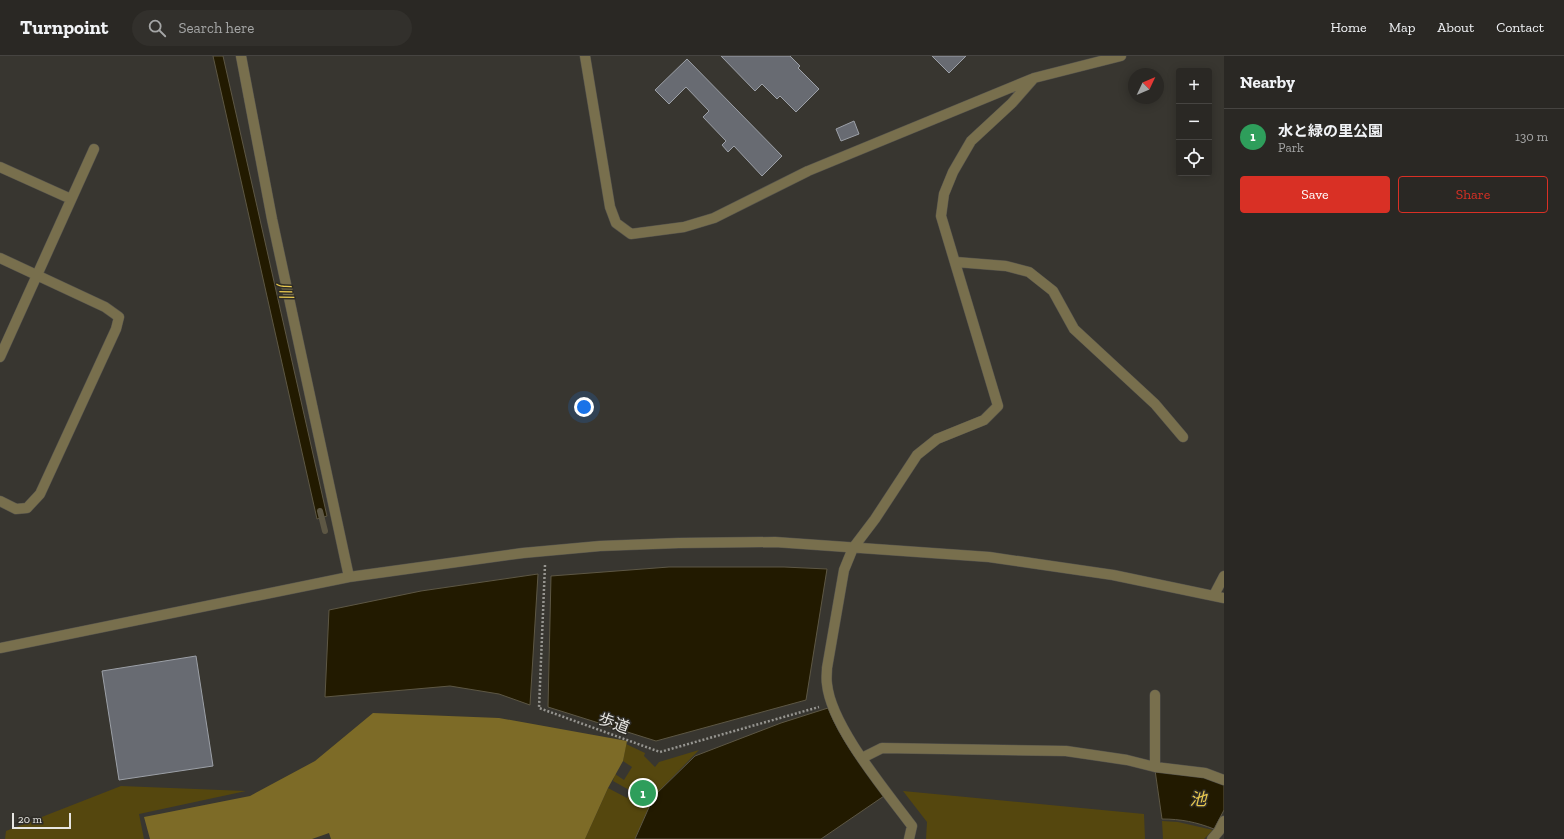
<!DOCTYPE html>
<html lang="en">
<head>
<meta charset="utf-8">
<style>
  :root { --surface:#2a2824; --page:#32302c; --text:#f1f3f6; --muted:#a5a6a6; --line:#464441; --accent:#d93025 }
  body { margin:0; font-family:"Zilla Slab","Noto Sans JP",serif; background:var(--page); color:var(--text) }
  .controls { position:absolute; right:12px; top:12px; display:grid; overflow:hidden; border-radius:4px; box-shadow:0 2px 10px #0003 }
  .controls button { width:36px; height:36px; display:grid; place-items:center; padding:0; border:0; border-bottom:1px solid var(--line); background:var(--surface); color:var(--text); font:20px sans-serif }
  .compass { position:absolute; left:1128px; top:12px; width:36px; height:36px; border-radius:50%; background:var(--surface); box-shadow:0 2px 10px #0003; rotate:46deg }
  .scale { position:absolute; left:12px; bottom:10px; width:59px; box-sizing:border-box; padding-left:4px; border:2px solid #e7e6e2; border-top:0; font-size:11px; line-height:14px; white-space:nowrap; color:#e7e6e2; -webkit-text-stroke:3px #2e2c26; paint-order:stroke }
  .you { position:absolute; left:584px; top:351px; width:14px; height:14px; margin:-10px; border:3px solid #fff; border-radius:50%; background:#1a73e8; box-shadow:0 0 0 6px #1a73e833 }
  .badge { display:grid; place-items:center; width:26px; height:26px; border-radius:50%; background:var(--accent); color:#fff; font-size:13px; font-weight:700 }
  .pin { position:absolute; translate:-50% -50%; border:2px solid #fff; box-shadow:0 1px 4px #0006 }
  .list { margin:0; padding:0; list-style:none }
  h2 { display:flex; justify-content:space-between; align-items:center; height:52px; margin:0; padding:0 16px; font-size:17px }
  h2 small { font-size:13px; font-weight:400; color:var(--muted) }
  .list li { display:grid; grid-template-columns:26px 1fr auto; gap:12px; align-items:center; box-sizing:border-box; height:56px; padding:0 16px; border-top:1px solid var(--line) }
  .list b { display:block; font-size:15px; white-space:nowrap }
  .list p { margin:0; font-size:13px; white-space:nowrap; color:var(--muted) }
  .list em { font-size:13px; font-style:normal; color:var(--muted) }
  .actions { display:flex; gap:8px; padding:12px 16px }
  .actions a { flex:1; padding:9px 0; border:1px solid var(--accent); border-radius:4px; text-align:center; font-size:14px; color:var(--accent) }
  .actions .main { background:var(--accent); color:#fff }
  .icon { flex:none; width:22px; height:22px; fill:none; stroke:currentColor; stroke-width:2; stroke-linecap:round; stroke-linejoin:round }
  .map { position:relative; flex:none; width:1224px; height:783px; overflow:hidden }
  header { display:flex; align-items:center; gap:24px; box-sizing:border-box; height:56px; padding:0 20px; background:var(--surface); border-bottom:1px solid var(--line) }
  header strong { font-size:19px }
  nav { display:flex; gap:22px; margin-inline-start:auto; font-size:14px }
  .search { width:280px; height:36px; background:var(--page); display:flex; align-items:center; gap:10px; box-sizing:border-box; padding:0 14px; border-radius:22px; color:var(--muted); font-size:15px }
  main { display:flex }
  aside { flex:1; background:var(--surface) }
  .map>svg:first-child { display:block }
  .green { fill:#55470e }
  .forest { fill:#7d6b27 }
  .water { fill:#221a00; stroke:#5d5744 }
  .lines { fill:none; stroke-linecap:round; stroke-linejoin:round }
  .stream { stroke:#5d5744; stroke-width:6 }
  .building { fill:#686b72; stroke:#9ca0a7 }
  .minor-casing { stroke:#54524c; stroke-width:11 }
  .path { stroke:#969590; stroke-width:2.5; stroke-dasharray:2 2; stroke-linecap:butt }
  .minor { stroke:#786f4d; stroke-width:10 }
  .labels { text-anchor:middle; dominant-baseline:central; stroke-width:3; stroke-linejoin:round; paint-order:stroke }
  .street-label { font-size:16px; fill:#e7e6e2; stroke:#2e2c26 }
  .water-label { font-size:17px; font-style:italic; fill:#e8c84f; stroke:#2e2c26 }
</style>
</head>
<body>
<header>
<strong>Turnpoint</strong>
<div class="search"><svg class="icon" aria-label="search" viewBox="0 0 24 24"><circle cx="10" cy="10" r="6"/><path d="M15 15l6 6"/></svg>Search here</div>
<nav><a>Home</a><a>Map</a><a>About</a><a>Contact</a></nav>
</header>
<main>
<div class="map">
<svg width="1224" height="783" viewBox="0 0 1224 783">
  <rect width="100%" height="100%" fill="#383630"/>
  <!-- green -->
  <path class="green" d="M626,688l19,9 -1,3 11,11 4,-5 40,-12 -45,46 -19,43h-50l23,-51 19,10 4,-7 -18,-10 2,-7 9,6 8,-13 -9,-6z
    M121,730l125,5 -107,23 5,25h-139l1,-8z
    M903,735l241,23 1,25h-219l1,-17z
    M1162,765l16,1 35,8 -9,9h-41z"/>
  <!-- forest -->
  <path class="forest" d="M373,657l126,5 128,23 -4,20 -15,27 -23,51h-254l-2,-6 -17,6h-162l-6,-22 106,-21 65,-35z"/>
  <!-- water -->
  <path class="water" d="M213,0h10l104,460 -10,3z
    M669,511h115l43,2 -21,131 -150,41 -108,-34 3,-131z
    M538,518l-8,131 -31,-11 -49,-8 -125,11 4,-87 92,-19z
    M828,652c13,33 35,60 56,88l-63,43h-186l19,-43 41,-40 86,-33z
    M1155,714l50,6 19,8v26l-10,19c-18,-7 -33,-10 -52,-10z"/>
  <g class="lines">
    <!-- stream -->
    <path class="stream" d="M320,455l5,20"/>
  </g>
  <!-- building -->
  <path class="building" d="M721,0h69l10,10 -2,2 21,21 -23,23 -16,-16 -3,3 -15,-15 -7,7z
    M932,0h34l-17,17z
    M687,3l95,97 -20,20 -28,-30 -6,6 -6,-7 4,-4 -23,-24 6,-6 -23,-24 -17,17 -14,-14z
    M854,65l5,13 -18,7 -5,-12z
    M196,600l17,110 -94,14 -17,-109z"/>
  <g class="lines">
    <!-- minor casing -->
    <g class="minor-casing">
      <path id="minor" d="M241,0l31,163 77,358
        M585,0l25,151 6,16 15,11 53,-7 30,-9 94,-47 226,-93 87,-22
        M0,111l71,32
        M0,202l105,49 14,10 -3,12 -76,165 -13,14 -11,1 -16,-8
        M956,206l50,4 23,6 24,19 21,38 81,75 28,33
        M0,301l94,-208
        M1214,539l10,-19
        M0,592l349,-71 174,-24 77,-7 79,-3 96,-1 214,15 124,18 111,23
        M862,702l20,-10 184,3 61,9 28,7 50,6 19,7
        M1155,711v-72
        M909,783l3,-13c-26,-35 -81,-100 -85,-142 -1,-5 0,-11 0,-16l17,-98 9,-22 22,-29 42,-64 20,-16 47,-19 14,-14 -57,-190 3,-22 9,-22 18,-31 41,-38 22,-25
        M1212,783l7,-8 5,-10"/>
    </g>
    <!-- path -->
    <path class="path" d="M545,509l-6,143 121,44 159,-45"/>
    <!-- minor -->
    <use href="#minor" class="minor"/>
  </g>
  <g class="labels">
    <!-- street labels -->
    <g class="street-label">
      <text transform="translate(614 667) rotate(20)">歩道</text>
    </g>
    <!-- water labels -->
    <g class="water-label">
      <text transform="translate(285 234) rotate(77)">川</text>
      <text x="1198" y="743">池</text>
    </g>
  </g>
</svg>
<div class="controls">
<button>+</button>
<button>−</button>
<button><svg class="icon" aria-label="locate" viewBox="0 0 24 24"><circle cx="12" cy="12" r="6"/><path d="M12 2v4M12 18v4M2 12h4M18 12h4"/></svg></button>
</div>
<svg class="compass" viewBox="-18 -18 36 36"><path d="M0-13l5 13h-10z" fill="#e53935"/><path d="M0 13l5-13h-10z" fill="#a5a6a6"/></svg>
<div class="scale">20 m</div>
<div class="you"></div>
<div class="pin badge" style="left:643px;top:737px;background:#2e9e5b">1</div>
</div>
<aside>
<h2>Nearby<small></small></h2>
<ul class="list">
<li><span class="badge" style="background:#2e9e5b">1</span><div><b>水と緑の里公園</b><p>Park</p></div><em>130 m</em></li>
</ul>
<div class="actions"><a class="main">Save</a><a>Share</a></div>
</aside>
</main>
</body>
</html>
